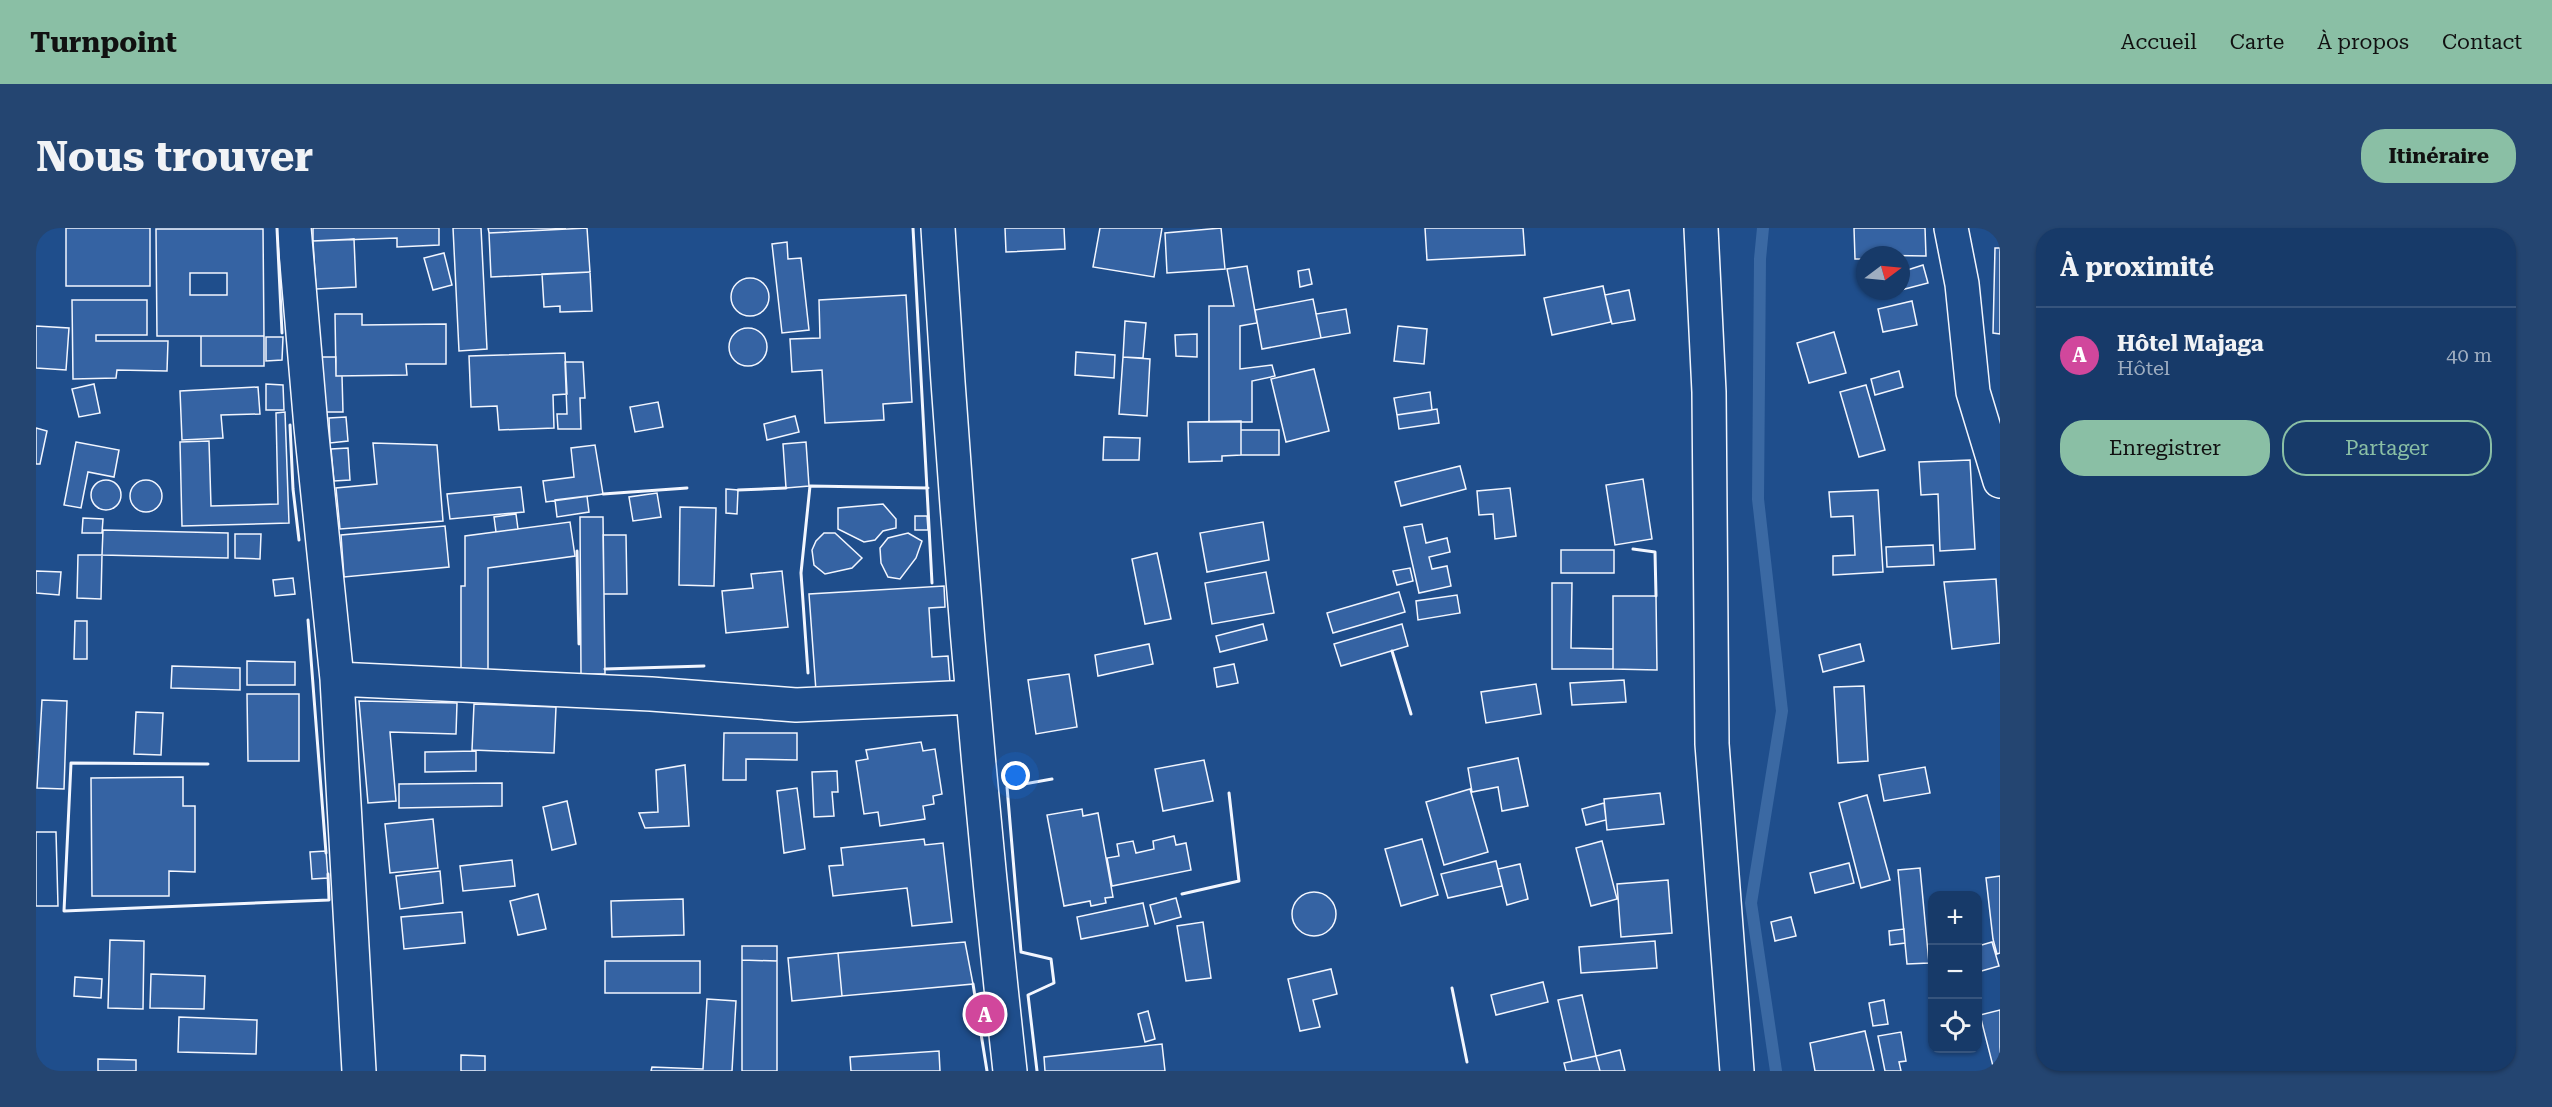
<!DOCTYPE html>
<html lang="fr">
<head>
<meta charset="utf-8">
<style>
  :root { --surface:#173a69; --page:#244571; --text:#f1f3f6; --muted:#9eadc0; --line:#36547d; --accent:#8abfa5 }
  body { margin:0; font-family:"Roboto Serif",serif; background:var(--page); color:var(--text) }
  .controls { position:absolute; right:18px; bottom:18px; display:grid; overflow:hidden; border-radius:12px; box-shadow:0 2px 4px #0004 }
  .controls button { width:54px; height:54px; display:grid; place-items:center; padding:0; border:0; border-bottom:2px solid var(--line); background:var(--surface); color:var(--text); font:30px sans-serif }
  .compass { position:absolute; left:1820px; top:18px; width:54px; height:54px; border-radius:50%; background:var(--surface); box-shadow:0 2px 4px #0004; rotate:74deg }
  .you { position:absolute; left:980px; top:548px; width:21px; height:21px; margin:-15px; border:4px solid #fff; border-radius:50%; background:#1a73e8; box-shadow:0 0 0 9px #1a73e833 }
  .badge { display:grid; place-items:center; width:39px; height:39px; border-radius:50%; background:var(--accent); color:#fff; font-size:20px; font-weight:700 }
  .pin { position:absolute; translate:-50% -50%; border:3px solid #fff; box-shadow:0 2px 6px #0006 }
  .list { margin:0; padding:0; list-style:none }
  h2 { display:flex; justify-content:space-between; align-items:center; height:78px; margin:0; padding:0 24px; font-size:26px }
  h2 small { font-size:20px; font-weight:400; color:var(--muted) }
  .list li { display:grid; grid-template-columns:39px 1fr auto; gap:18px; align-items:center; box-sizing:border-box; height:96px; padding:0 24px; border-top:2px solid var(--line) }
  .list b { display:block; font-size:22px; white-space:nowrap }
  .list p { margin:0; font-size:20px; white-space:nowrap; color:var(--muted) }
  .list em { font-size:20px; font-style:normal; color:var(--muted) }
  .actions { display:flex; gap:12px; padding:18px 24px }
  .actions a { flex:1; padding:14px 0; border:2px solid var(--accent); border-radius:24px; text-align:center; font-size:21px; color:var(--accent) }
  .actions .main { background:var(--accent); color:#111 }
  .icon { flex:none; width:33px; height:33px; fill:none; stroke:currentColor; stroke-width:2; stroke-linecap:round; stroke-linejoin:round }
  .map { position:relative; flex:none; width:1964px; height:843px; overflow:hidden; border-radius:24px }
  header { display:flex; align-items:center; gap:36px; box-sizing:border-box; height:84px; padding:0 30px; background:var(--accent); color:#111 }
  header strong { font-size:28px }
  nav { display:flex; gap:33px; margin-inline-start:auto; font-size:21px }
  .intro { display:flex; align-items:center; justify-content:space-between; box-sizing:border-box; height:144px; padding:0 36px }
  h1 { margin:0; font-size:42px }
  .button { padding:15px 27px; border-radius:24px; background:var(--accent); color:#111; font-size:21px; font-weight:700 }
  main { display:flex; gap:36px; padding:0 36px }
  aside { flex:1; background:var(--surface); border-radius:24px; box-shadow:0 2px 4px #0004 }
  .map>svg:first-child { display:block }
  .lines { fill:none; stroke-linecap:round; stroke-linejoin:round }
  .stream { stroke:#3b69a3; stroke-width:12 }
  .building { fill:#3563a3; stroke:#f2f6ff; stroke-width:1.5; fill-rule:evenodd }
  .minor-casing { stroke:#f2f6ff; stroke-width:36 }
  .minor { stroke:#1f4e8c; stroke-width:33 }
  .wall { stroke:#f2f6ff; stroke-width:3 }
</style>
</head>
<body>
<header>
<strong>Turnpoint</strong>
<nav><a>Accueil</a><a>Carte</a><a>À propos</a><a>Contact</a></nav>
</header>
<div class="intro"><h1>Nous trouver</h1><a class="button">Itinéraire</a></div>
<main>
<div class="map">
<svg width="1964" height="843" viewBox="0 0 1964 843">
  <rect width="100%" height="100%" fill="#1f4e8c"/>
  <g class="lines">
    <!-- stream -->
    <path class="stream" d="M1727,0l-3,31 -2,240 24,212 -31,192 25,168"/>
  </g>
  <!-- building -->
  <path class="building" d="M30,0h84v58h-84z
    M277,0h126v17l-42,2v-9l-84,3z
    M417,0h28l6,121 -28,2z
    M452,0h77v1l-76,4z
    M551,0l3,44 -99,5 -2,-44z
    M969,0h59l1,21 -59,3z
    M1064,0h62l-8,49 -61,-10z
    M1185,0l4,41 -58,4 -2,-40z
    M1389,0h98l2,27 -98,5z
    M1818,0h71l1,28 -61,-1v4h-10z
    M120,1h107l1,107h-107zM154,45h37v22h-37z
    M318,11l2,48 -40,2 -3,-48z
    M751,14l1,17 13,-1 8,72 -27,3 -10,-89z
    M1959,20h5v86l-7,-1z
    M408,25l8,32 -19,5 -9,-32z
    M1887,37l5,18 -27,7v-18z
    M1211,38l10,57 -17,3v43l32,-4 3,11 -23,5v41h-43v-116h25l-7,-37z
    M1273,41l3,15 -12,3 -2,-16z
    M554,44l2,39 -32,1v-6l-16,1 -2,-33z
    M695 69a19 19 0 1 1 38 0a19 19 0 1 1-38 0Z
    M1567,58l8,36 -59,13 -8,-37z
    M1593,62l6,30 -23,4 -7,-29z
    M870,67l6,107 -29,2 1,16 -59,3 -3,-53 -30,2 -2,-33 30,-1 -1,-38z
    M1277,71l8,39 -59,11 -7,-39z
    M36,72h75v35h-51v6h72l-1,30 -50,-1 -1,8 -43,1z
    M1876,73l5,24 -34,7 -5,-23z
    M1310,81l4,24 -29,5 -5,-24z
    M299,86h27v11l84,-1v40h-40l1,11 -71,1z
    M1089,93l21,2 -3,35 -20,-1z
    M0,98l33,2 -3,42 -30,-2z
    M1362,98l29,3 -3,35 -30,-3z
    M693 119a19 19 0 1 1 38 0a19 19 0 1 1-38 0Z
    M1798,104l12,41 -37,10 -12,-40z
    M1161,106v23l-21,-1 -1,-21z
    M165,108h63v30h-63z
    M230,109h17l-1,23 -16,1z
    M1040,124l39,3 -1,23 -39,-3z
    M529,125l2,41 -14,1 1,33 -55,2 -2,-24 -26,1 -2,-51z
    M286,129h14v19h6l1,36h-20z
    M1087,129l27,2 -3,57 -28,-2z
    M529,134h18l2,36h-5l1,31h-23l-1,-15h10z
    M1278,141l15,62 -43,11 -15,-63z
    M1863,143l4,16 -28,8 -4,-16z
    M58,156l6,29 -21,4 -7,-28z
    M230,156l17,1 1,25h-18z
    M1830,157l19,65 -26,7 -19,-65z
    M222,159l2,27 -39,1 2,23 -41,2 -2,-49z
    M1394,164l2,18 -35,5 -3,-17z
    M622,174l5,25 -28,5 -5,-25z
    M1401,181l2,14 -40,6 -2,-14z
    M249,184l4,111 -107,3 -2,-84 29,-1 2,65 67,-2 -2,-91z
    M759,188l4,16 -32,8 -3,-16z
    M310,189l2,24 -18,2 -1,-25z
    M1205,193v34l-19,1v5l-33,1 -1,-40z
    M0,200l11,3 -7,33h-4z
    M1205,202h38v25h-38z
    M1068,209l36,1 -1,22h-36z
    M40,214l43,8 -5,27 -26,-5 -7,36 -17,-3z
    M770,214l3,44 -23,2 -3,-44z
    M337,215l64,2 6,76 -103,8 -4,-41 41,-4z
    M559,217l8,49 -57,8 -3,-21 31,-4 -3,-29z
    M312,220l2,32 -16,1 -3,-32z
    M1934,232l5,89 -35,2 -2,-57 -17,1 -2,-33z
    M1424,238l6,23 -65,17 -6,-24z
    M1607,251l9,60 -37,6 -9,-60z
    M55 267a15 15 0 1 1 30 0a15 15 0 1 1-30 0Z
    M94 268a16 16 0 1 1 32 0a16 16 0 1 1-32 0Z
    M485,259l3,25 -74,7 -3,-25z
    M1474,260l6,48 -21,3 -2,-25 -14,1 -2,-24z
    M690,261l12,1 -1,24 -11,-1z
    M1842,262l5,82 -50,3v-19l22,-1 -2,-39 -22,1 -2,-25z
    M621,265l4,24 -28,4 -4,-24z
    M551,268l2,16 -32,5 -2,-17z
    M847,276l13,15v9l-13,3 -8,9 -11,2 -26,-13v-21z
    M644,279l36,1 -2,78 -35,-1z
    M480,286l2,15 -22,3 -2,-15z
    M879,288h12l1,14h-13z
    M544,289h23l2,157h-24z
    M47,290l20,1 -1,14h-20z
    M534,294l5,34 -87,12v105h-27v-87h4v-50z
    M1227,294l6,38 -62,12 -7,-39z
    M1386,296l4,19 21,-5 3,14 -21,5 3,12 15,-3 4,20 -32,7 -15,-66z
    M409,298l4,41 -105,10 -3,-42z
    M67,302l125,3v25l-126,-3z
    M788,305h11l27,25 -10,10 -27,6 -11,-9 -2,-15 4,-9z
    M872,305l14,8 -6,17 -16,21 -12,-2 -7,-14 -1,-15 8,-10z
    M199,306h26l-1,25 -25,-1z
    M567,307h23l1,59h-23z
    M1897,317l1,20 -47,2 -1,-20z
    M1525,322h53v23h-53z
    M1121,325l14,66 -26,5 -13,-65z
    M42,327h24l-1,44 -24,-1z
    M1374,340l3,13 -16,4 -4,-14z
    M0,343l25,1 -2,23 -23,-2z
    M746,343l6,56 -62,6 -4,-42 31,-3 -2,-14z
    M1230,344l8,41 -62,11 -7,-41z
    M257,350l2,16 -20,2 -2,-16z
    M1960,351l4,64 -48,6 -8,-67z
    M1516,355h20l-1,65 42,1v20h-61z
    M908,358l1,21 -16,1 3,49 16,-1 2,26 -134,9 -7,-97z
    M1363,364l6,20 -72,21 -6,-20z
    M1421,367l3,18 -42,7 -2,-19z
    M1577,368h43l1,74 -44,-1z
    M39,393h12v38h-13z
    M1227,396l4,16 -47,12 -4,-16z
    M1366,396l6,22 -67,20 -7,-22z
    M1113,416l4,20 -55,12 -3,-21z
    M1824,416l4,17 -41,11 -4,-17z
    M211,433l48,1v23h-48z
    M1198,436l4,19 -21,4 -3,-19z
    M136,438l68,2v22l-69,-2z
    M1033,446l8,53 -41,7 -8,-54z
    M1588,452l2,22 -54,3 -2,-22z
    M1500,456l5,30 -55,9 -5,-31z
    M1828,458l4,75 -30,2 -4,-76z
    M211,466h52v67h-51z
    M6,472l25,1 -3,88 -27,-1z
    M323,473l98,2 -1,31 -66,-2 6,69 -28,2z
    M438,476l82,3 -2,46 -82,-3z
    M100,484l27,1 -2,42 -27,-1z
    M688,505h73v27l-51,-1v21h-23z
    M885,514l2,9 12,-2 7,45 -9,2 1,8 -11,2 2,13 -45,7 -2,-14 -14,2 -8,-53 12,-2 -2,-9z
    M440,523v20l-51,1v-20z
    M1482,530l10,48 -26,5 -4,-24 -26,5 -4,-24z
    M1168,532l9,41 -50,10 -8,-42z
    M649,537l4,61 -44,2 -6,-15 19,-1 -2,-42z
    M1889,539l5,26 -46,8 -5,-26z
    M801,543l1,21h-6l2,24 -20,1 -2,-45z
    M147,549v29h12v66l-26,-1v25h-77l-1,-118z
    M466,555v23l-103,2v-24z
    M761,560l8,61 -21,4 -7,-62z
    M1434,561l18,63 -44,13 -18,-63z
    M1624,565l4,31 -57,6 -3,-31z
    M1831,567l23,85 -29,8 -22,-85z
    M531,573l9,43 -24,6 -9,-43z
    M1568,575l2,17 -20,5 -4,-16z
    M1046,581l1,7 15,-3 15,84 -8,1 1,5 -15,3 -1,-5 -26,5 -17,-91z
    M397,591l5,49 -48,5 -5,-49z
    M0,604h20l2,74h-22z
    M0,604h20l2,74h-22z
    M1138,608l2,9 10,-2 5,27 -79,16 -5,-28 12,-2 -2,-12 16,-3 3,12 18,-4 -1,-8z
    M888,611l1,6 18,-2 9,79 -40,4 -5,-38 -74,8 -4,-30 14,-1 -2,-17z
    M1386,611l16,56 -37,11 -16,-57z
    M1566,613l15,58 -26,7 -15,-58z
    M290,623l2,27 -16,1 -2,-27z
    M476,632l3,26 -52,5 -3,-25z
    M1460,633l6,25 -54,12 -7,-24z
    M1813,635l5,20 -39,10 -5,-20z
    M1484,636l8,35 -21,6 -9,-36z
    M1884,640l9,95 -22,1 -9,-94z
    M404,643l3,32 -43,6 -4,-33z
    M1964,648v77l-3,1 -4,-15 -7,-61z
    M1632,652l4,53 -51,4 -4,-53z
    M1256 686a22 22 0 1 1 44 0a22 22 0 1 1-44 0Z
    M502,666l8,35 -28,6 -8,-34z
    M1140,670l5,19 -26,7 -5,-19z
    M647,671l1,36 -72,2 -1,-36z
    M1107,675l5,23 -67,13 -4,-22z
    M426,684l3,31 -61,6 -3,-32z
    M1755,689l5,19 -21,5 -4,-19z
    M1167,694l8,56 -25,3 -9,-55z
    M1868,701l1,14 -15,2 -1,-14z
    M74,712l34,1 -1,68 -35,-1z
    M1619,713l2,27 -76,5 -2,-26z
    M929,714l8,42 -131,12 -4,-43z
    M1956,714l7,24 -21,6v-26z
    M706,718h35v15l-35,-1z
    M802,725l4,43 -50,5 -4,-43z
    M706,732l35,1v110h-35z
    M569,733h95v32h-95z
    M1295,741l6,25 -24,6 7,27 -20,4 -12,-52z
    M115,746l54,2 -1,33 -54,-1z
    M39,749l27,2 -1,19 -27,-2z
    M1507,754l5,20 -52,13 -5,-20z
    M1546,767l14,61 -24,5 -14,-61z
    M671,771l29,2 -4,70h-81l1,-4 51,2z
    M1848,772l4,24 -15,2 -4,-23z
    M1964,782v59l-6,1 -14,-55z
    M1112,783l7,28 -10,3 -7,-28z
    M143,789l78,3 -1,34 -78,-2z
    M1829,803l9,40h-59l-5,-28z
    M1865,804l5,29 -7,1 2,9h-16l-7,-35z
    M1126,816l3,27h-120l-1,-14z
    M1584,822l5,21h-25l-4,-15z
    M903,823l1,20h-89l-1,-14z
    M425,827l24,1v15h-24z
    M1560,828l4,15h-34l-2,-8z
    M62,831l38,1v11h-38z"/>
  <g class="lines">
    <!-- minor casing -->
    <g class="minor-casing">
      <path id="minor" d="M258,0l17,199 26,252 22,392
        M902,0c17,281 41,563 72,843
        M1665,0l8,164 3,352 25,327
        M1915,0l11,56 11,108 27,89
        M301,451l314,15 145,11 177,-8"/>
    </g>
    <!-- minor -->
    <use href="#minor" class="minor"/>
    <!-- wall -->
    <path class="wall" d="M241,0l5,105
      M877,0l19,355
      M254,197l3,64 6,51
      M702,262l48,-2
      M567,266l84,-6
      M1597,321l22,3 1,44
      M541,323l2,93
      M272,392l18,233
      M1356,423l19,63
      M569,441l99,-3
      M772,445l-7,-100 9,-87 118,2
      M172,536l-137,-1 -7,148 265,-11 -1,-26
      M1146,666l57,-13 -10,-88
      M937,756l14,87
      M1416,760l15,74
      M1001,843l-9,-76 26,-12 -3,-24 -30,-7 -14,-165 45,-8"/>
  </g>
</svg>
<div class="controls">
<button>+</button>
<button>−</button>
<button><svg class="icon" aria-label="locate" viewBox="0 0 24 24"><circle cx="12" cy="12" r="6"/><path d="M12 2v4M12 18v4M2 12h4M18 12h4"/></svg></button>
</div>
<svg class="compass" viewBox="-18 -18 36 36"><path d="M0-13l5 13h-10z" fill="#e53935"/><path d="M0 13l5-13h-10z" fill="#9eadc0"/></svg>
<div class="you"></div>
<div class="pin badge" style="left:949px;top:786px;background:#d1479c">A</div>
</div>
<aside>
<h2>À proximité<small></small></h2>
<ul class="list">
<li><span class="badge" style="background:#d1479c">A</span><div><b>Hôtel Majaga</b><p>Hôtel</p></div><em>40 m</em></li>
</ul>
<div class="actions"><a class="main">Enregistrer</a><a>Partager</a></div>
</aside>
</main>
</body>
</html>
